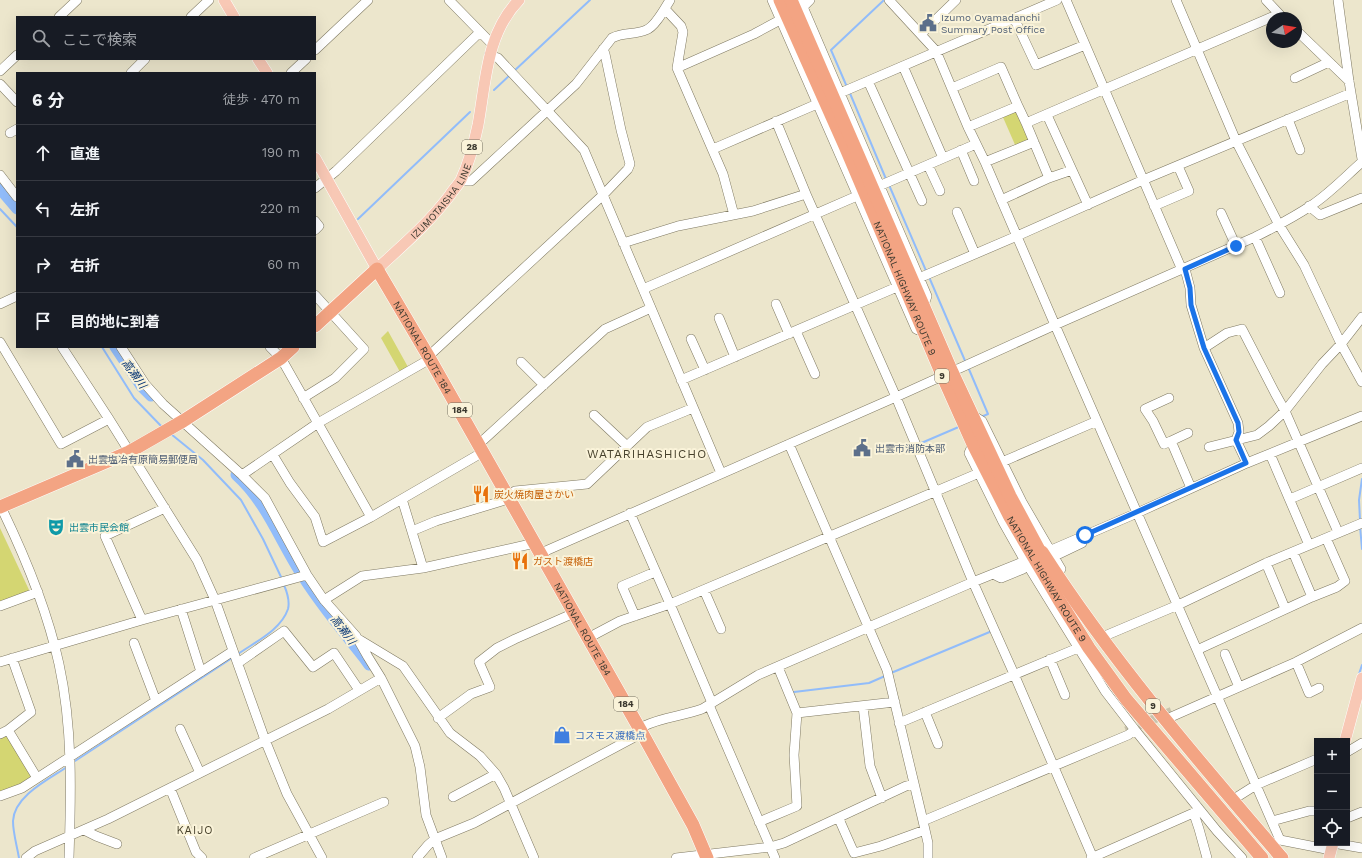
<!DOCTYPE html>
<html lang="ja">
<head>
<meta charset="utf-8">
<style>
  :root { --surface:#171b24; --page:#242831; --text:#f1f3f6; --muted:#9ea1a6; --line:#363941 }
  body { margin:0; font-family:"Work Sans","Noto Sans JP",sans-serif; background:var(--page); color:var(--text) }
  .controls { position:absolute; right:12px; bottom:12px; display:grid; overflow:hidden; border-radius:0px; box-shadow:0 4px 16px #0002 }
  .controls button { width:36px; height:36px; display:grid; place-items:center; padding:0; border:0; border-bottom:1px solid var(--line); background:var(--surface); color:var(--text); font:20px sans-serif }
  .compass { position:absolute; left:1266px; top:12px; width:36px; height:36px; border-radius:50%; background:var(--surface); box-shadow:0 4px 16px #0002; rotate:78deg }
  .stop { position:absolute; width:12px; height:12px; margin:-9px; border:3px solid #1a73e8; border-radius:50%; background:#fff }
  .stop.end { background:#1a73e8; border-color:#fff; box-shadow:0 1px 4px #0008 }
  .list { margin:0; padding:0; list-style:none }
  h2 { display:flex; justify-content:space-between; align-items:center; height:52px; margin:0; padding:0 16px; font-size:17px }
  h2 small { font-size:13px; font-weight:400; color:var(--muted) }
  .list li { display:grid; grid-template-columns:26px 1fr auto; gap:12px; align-items:center; box-sizing:border-box; height:56px; padding:0 16px; border-top:1px solid var(--line) }
  .list b { display:block; font-size:15px; white-space:nowrap }
  .list em { font-size:13px; font-style:normal; color:var(--muted) }
  .icon { flex:none; width:22px; height:22px; fill:none; stroke:currentColor; stroke-width:2; stroke-linecap:round; stroke-linejoin:round }
  .map { position:relative; flex:none; width:1362px; height:858px; overflow:hidden }
  .search { position:absolute; background:var(--surface); box-shadow:0 4px 16px #0002; left:16px; top:16px; width:300px; height:44px; display:flex; align-items:center; gap:10px; box-sizing:border-box; padding:0 14px; border-radius:0px; color:var(--muted); font-size:15px }
  .panel { position:absolute; background:var(--surface); box-shadow:0 4px 16px #0002; left:16px; top:72px; width:300px; height:276px; border-radius:0px }
  .map>svg:first-child { display:block }
  .green { fill:#d4d672 }
  .lines { fill:none; stroke-linecap:round; stroke-linejoin:round }
  .stream { stroke:#91bcfa; stroke-width:2 }
  .river { stroke:#91bcfa; stroke-width:11 }
  .minor-tunnel { stroke:#c9c3ac; stroke-width:9; stroke-dasharray:9 4.5; stroke-linecap:butt }
  .minor-casing { stroke:#7f7962; stroke-width:10 }
  .major-casing { stroke:#fff; stroke-width:12 }
  .highway-casing { stroke:#fff; stroke-width:14 }
  .minor { stroke:#fff; stroke-width:9 }
  .major { stroke:#f8c8b5; stroke-width:11 }
  .highway { stroke:#f3a483; stroke-width:13 }
  .route { stroke:#1a73e8; stroke-width:5 }
  .labels { text-anchor:middle; dominant-baseline:central; stroke-width:4; stroke-linejoin:round; paint-order:stroke }
  .shield { fill:#faf3d9; stroke:#747061; stroke-width:1 }
  .shield-label { font-size:9px; font-weight:bold; fill:#3b382e }
  .service-label { font-size:10px; fill:#4e5e75; stroke:#faf3d9; text-anchor:start }
  .street-label { font-size:10px; fill:#3b382e; stroke:#faf3d9 }
  .food-label { font-size:10px; fill:#c56008; stroke:#faf3d9; text-anchor:start }
  .culture-label { font-size:10px; fill:#0d838f; stroke:#faf3d9; text-anchor:start }
  .shop-label { font-size:10px; fill:#366cbe; stroke:#faf3d9; text-anchor:start }
  .water-label { font-size:11px; font-style:italic; fill:#003173; stroke:#faf3d9 }
  .neighbourhood-label { font-size:11px; letter-spacing:1px; fill:#46402b; stroke:#faf3d9 }
  .quarter-label { font-size:12px; letter-spacing:1px; fill:#46402b; stroke:#faf3d9 }
</style>
</head>
<body>
<div class="map">
<svg width="1362" height="858" viewBox="0 0 1362 858">
  <rect width="100%" height="100%" fill="#ece6cc"/>
  <!-- green -->
  <path class="green" d="M1016,109l14,31 -14,7 -14,-32z
    M388,331l20,36 -8,5 -19,-34z
    M0,528l30,64 -30,11z
    M6,734l27,45 -33,15v-57z"/>
  <g class="lines">
    <!-- stream -->
    <path class="stream" d="M513,72l77,-72
      M847,87l-16,-37 53,-50
      M494,90l16,-15
      M849,91l37,88
      M889,185l38,88
      M0,209l17,18
      M358,219l112,-107
      M929,277l37,86
      M102,347l32,51 29,30
      M968,367l20,47 -7,3
      M171,434l32,26 38,40 22,39 19,40
      M919,444l42,-18
      M1360,520l-1,-20 3,-21
      M1360,526l2,23
      M238,654c17,-12 43,-24 50,-45 2,-8 -1,-17 -4,-24
      M891,673l101,-42
      M1359,674l3,-9
      M794,692l75,-9 16,-7
      M72,763l160,-105
      M19,858c-2,-12 -6,-25 -6,-37 1,-25 36,-42 54,-54"/>
    <!-- river -->
    <path class="river" d="M0,189l17,20
      M115,347l26,39 10,10
      M236,475c30,27 43,64 64,97 18,30 42,58 64,86l5,7"/>
    <!-- minor-tunnel -->
    <path class="minor-tunnel" d="M1126,731l49,-21"/>
    <!-- minor casing -->
    <g class="minor-casing">
      <path id="minor" d="M449,0l43,44
        M772,0l144,329 2,1
        M800,0l127,296 -3,9
        M889,0l47,51 32,76 17,35 70,163 225,515 51,10
        M1066,0l116,270
        M1176,0l60,141 43,84 25,40 37,79 21,38
        M1266,0l17,18
        M1338,0l11,81 13,78
        M803,7l7,-7
        M665,9l16,17 2,6 -6,36
        M59,17l18,-17
        M191,17l18,-17
        M1014,18l22,47 49,-20
        M1296,30l53,51
        M921,34l35,-34
        M315,50l53,-50
        M489,55l9,3 86,92 137,323
        M903,66l40,92
        M0,71l17,-16
        M131,73l14,-14
        M291,73l15,-14
        M1295,78l34,-16
        M868,81l54,120
        M0,84l17,18
        M952,88l49,-21 17,39
        M840,93l217,-93
        M1047,115l41,90
        M1288,119l12,31
        M776,121l30,73 90,203 77,185 41,92 79,184
        M1026,123l23,55
        M968,127l50,-21 8,17 253,-109
        M10,133l7,-4
        M713,149l104,-45
        M961,150l13,31
        M985,162l49,-20
        M928,165l12,26
        M0,175l17,22
        M460,181h11l105,-97 36,-46c11,-6 23,-3 34,-8 9,-3 19,-22 24,-30
        M879,186l97,-42
        M315,188l21,-17 144,-139
        M1001,200l48,-22 23,-8
        M1154,206l35,-15 -11,-25
        M1309,206l11,9 42,-17
        M957,212l18,42
        M1221,213l15,33
        M734,215l-11,-41 -46,-106 77,-34 26,-14
        M315,221l4,5 -4,4
        M1255,237l25,56
        M623,243l55,-17 75,-15 53,-17
        M1185,269l5,19 1,17 13,43 34,75 1,9 -3,8 11,23
        M919,278l98,-42 126,-56 208,-87
        M643,289l214,-93
        M0,304l17,-8
        M776,304l13,30
        M719,318l16,39
        M796,331l19,43
        M691,339l14,31
        M0,342l61,102 48,-25
        M62,347l47,72 88,141 18,40 50,140 22,54 35,64
        M121,347l24,37 18,20 79,71 23,23 42,77 17,25 32,36 12,21 13,21 34,68 5,21 6,48 16,43
        M270,347l11,11 90,159 31,-18 21,69
        M1204,348l23,-15 15,-4 33,64 10,18 53,121
        M521,362l23,23
        M681,380l216,-93
        M303,398l32,-20 29,-29 -49,-54
        M1169,398l-24,11 8,12 11,23 7,-3
        M594,415l33,31
        M974,416l8,5 40,81 39,67
        M1188,433l-17,8 20,47
        M479,444l126,-115 46,-21
        M789,444l98,226 36,151 5,22v15
        M973,444l-4,9 34,69 22,39 80,130 30,39 82,101 25,27
        M1209,447l48,-12 12,-9 16,-15 37,-47 19,-20 21,-27
        M1270,454l39,91
        M273,455l17,28 25,34 8,25 48,-25
        M1002,462l95,-41
        M242,475l76,-52 112,-64 2,-6 171,-158 25,-26 2,-5 -9,-34 -16,-76 -2,-5
        M402,499l81,-47
        M1290,499l72,-31
        M0,505c25,51 47,104 59,159 14,64 12,130 10,194
        M630,513l40,91 42,99
        M412,531l24,-10 66,-20 13,-10 72,-7 60,-57 46,-19
        M1049,551l88,-38 110,-50 115,-47
        M1293,552l19,45
        M541,553l355,-156 159,-72 200,-88c20,-10 39,-20 57,-32 18,-12 34,-29 50,-43
        M1059,554l23,-11
        M1266,563l18,43
        M993,574l8,4 22,-9
        M704,590l17,39
        M324,600l38,-24 61,-8 112,-25
        M0,606l38,-14
        M181,609l20,63
        M635,616l-13,-30 33,-14
        M142,620l-37,-84 60,-28
        M1107,635l71,-30 88,-42 96,-40
        M588,638l32,-17 50,-17 309,-131
        M360,640l43,26 47,67 30,23 16,18 8,14 30,70
        M134,643l22,58
        M1197,650l115,-53 25,-10 8,-6 -19,-43
        M1225,654l14,33
        M1050,659l15,36
        M0,662l142,-42 165,-45
        M1296,662l13,31 10,-5
        M238,663l46,-32 29,36 21,-14 25,37
        M709,705l66,153
        M863,706l7,60 12,32
        M925,712l13,32
        M797,713l98,-11
        M1171,717l125,-55 66,-34
        M438,718l33,-24 19,-7 -11,-25 18,-14 18,-9 59,-26
        M899,723l179,-75
        M180,729l20,44
        M8,730l29,48
        M0,734l8,-4 23,-18 -19,-54
        M1347,752l15,-9
        M170,788l26,64 6,6
        M0,796l22,-8 211,-137
        M453,797l43,-23
        M1237,797l19,-12 61,-26
        M1194,814l5,15 8,29
        M1347,818l15,-6
        M839,819l15,34 27,-7 44,-16
        M923,821l205,-86 7,-5
        M1272,821l37,-10h8
        M759,822l38,-16 -3,-51 3,-42 -19,-46
        M84,830l12,6 21,8
        M1333,843l29,5
        M26,858l9,-7 73,-32 220,-110 53,-31
        M254,858l130,-56
        M417,858l11,-13 7,-6 39,-16 168,-90 2,-7c18,-9 39,-10 58,-17l56,-34 215,-93 52,-21
        M676,858l94,-11 14,-4 122,-57 8,-2
        M1091,858l109,-48"/>
    </g>
    <!-- major casing -->
    <g class="major-casing">
      <g id="major">
        <path d="M224,0l10,17"/>
        <path d="M258,59l9,14"/>
        <path id="s1" d="M315,158l62,111c26,-24 52,-46 73,-74 3,-5 8,-10 11,-15 8,-17 13,-36 17,-55 8,-44 8,-91 41,-125"/>
        <path d="M1345,741l17,-63"/>
        <path d="M1329,858l4,-15"/>
      </g>
    </g>
    <!-- highway casing -->
    <g class="highway-casing">
      <g id="highway">
        <path id="s2" d="M780,0l65,146 98,231 30,67 37,73 49,83 30,48 37,51 136,159"/>
        <path d="M791,0l161,372 58,124 35,65"/>
        <path id="s3" d="M315,326l62,-57 53,90 212,374 51,92 14,33"/>
        <path d="M0,507l129,-55 54,-31 98,-63 12,-11"/>
        <path d="M1042,552c71,110 156,208 240,306"/>
      </g>
    </g>
    <!-- minor -->
    <use href="#minor" class="minor"/>
    <!-- major -->
    <use href="#major" class="major"/>
    <!-- highway -->
    <use href="#highway" class="highway"/>
  </g>
  <g class="lines">
    <!-- route -->
    <path class="route" d="M1085,535l161,-72 -10,-23 3,-8 -1,-9 -34,-75 -13,-43 -1,-17 -5,-19 51,-23"/>
  </g>
  <!-- icons -->
  <defs>
    <g id="civic-bare" transform="scale(1.38)"><path d="M-.6-6.5H3V-4.5H.6V-3L4-1V1h2V6H-6V1h2V-1L-.6-3ZM-1.2 2.5V6h2.4V2.5Z" fill="#5c6f8a" stroke="#faf3d9" stroke-width="2.5" paint-order="stroke"/></g>
    <g id="restaurant-bare" transform="scale(1.38)"><path d="M-5-6h1v4h1v-4h1v4h1v-4h1v5L-1.5 .5V6h-2V.5L-5-1ZM5-6V6H3V1.5H1.5Q1.5-4 5-6Z" fill="#e8710a" stroke="#faf3d9" stroke-width="2.5" paint-order="stroke"/></g>
    <g id="theatre-bare" transform="scale(1.38)"><path d="M-5-5.5Q0-4 5-5.5V0Q5 5 0 6Q-5 5-5 0ZM-3.3-2.5H-1v1.5H-3.3ZM1-2.5H3.3v1.5H1ZM-2.8 1Q0 5.5 2.8 1Z" fill="#0f9aa8" stroke="#faf3d9" stroke-width="2.5" paint-order="stroke"/></g>
    <g id="shop-bare" transform="scale(1.38)"><path d="M-5-2.5h2.3a2.7 3.5 0 0 1 5.4 0H5L5.5 6h-11ZM-1.5-2.5h3a1.5 2.3 0 0 0-3 0Z" fill="#3f7fe0" stroke="#faf3d9" stroke-width="2.5" paint-order="stroke"/></g>
  </defs>
  <g fill-rule="evenodd">
    <use href="#civic-bare" x="928" y="23"/>
    <use href="#civic-bare" x="862" y="448"/>
    <use href="#civic-bare" x="75" y="459"/>
    <use href="#restaurant-bare" x="481" y="494"/>
    <use href="#theatre-bare" x="56" y="527"/>
    <use href="#restaurant-bare" x="520" y="561"/>
    <use href="#shop-bare" x="562" y="735"/>
  </g>
  <g class="labels">
    <!-- shield labels -->
    <g class="shield">
      <rect x="462" y="140" width="20" height="14" rx="3"/>
      <rect x="935" y="369" width="14" height="14" rx="3"/>
      <rect x="448" y="403" width="24" height="14" rx="3"/>
      <rect x="614" y="697" width="24" height="14" rx="3"/>
      <rect x="1146" y="699" width="14" height="14" rx="3"/>
    </g>
    <g class="shield-label">
      <text x="472" y="147">28</text>
      <text x="942" y="376">9</text>
      <text x="460" y="410">184</text>
      <text x="626" y="704">184</text>
      <text x="1153" y="706">9</text>
    </g>
    <!-- service labels -->
    <g class="service-label">
      <text x="941" y="17">Izumo Oyamadanchi<tspan x="941" dy="12">Summary Post Office</tspan></text>
      <text x="875" y="448">出雲市消防本部</text>
      <text x="88" y="459">出雲塩冶有原簡易郵便局</text>
    </g>
    <!-- street labels -->
    <g class="street-label">
      <text stroke="none"><textPath href="#s1" startOffset="221">IZUMOTAISHA LINE</textPath></text>
      <text stroke="none"><textPath href="#s2" startOffset="314">NATIONAL HIGHWAY ROUTE 9</textPath></text>
      <text stroke="none"><textPath href="#s3" startOffset="175">NATIONAL ROUTE 184</textPath></text>
      <text stroke="none"><textPath href="#s2" startOffset="638">NATIONAL HIGHWAY ROUTE 9</textPath></text>
      <text stroke="none"><textPath href="#s3" startOffset="499">NATIONAL ROUTE 184</textPath></text>
    </g>
    <!-- food labels -->
    <g class="food-label">
      <text x="494" y="494">炭火焼肉屋さかい</text>
      <text x="533" y="561">ガスト渡橋店</text>
    </g>
    <!-- culture labels -->
    <g class="culture-label">
      <text x="69" y="527">出雲市民会館</text>
    </g>
    <!-- shop labels -->
    <g class="shop-label">
      <text x="575" y="735">コスモス渡橋点</text>
    </g>
    <!-- water labels -->
    <g class="water-label">
      <text transform="translate(134 374) rotate(54)">高瀬川</text>
      <text transform="translate(343 630) rotate(53)">高瀬川</text>
    </g>
    <!-- neighbourhood labels -->
    <g class="neighbourhood-label">
      <text x="195" y="830">KAIJO</text>
    </g>
    <!-- quarter labels -->
    <g class="quarter-label">
      <text x="647" y="454">WATARIHASHICHO</text>
    </g>
  </g>
</svg>
<div class="controls">
<button>+</button>
<button>−</button>
<button><svg class="icon" aria-label="locate" viewBox="0 0 24 24"><circle cx="12" cy="12" r="6"/><path d="M12 2v4M12 18v4M2 12h4M18 12h4"/></svg></button>
</div>
<svg class="compass" viewBox="-18 -18 36 36"><path d="M0-13l5 13h-10z" fill="#e53935"/><path d="M0 13l5-13h-10z" fill="#9ea1a6"/></svg>
<div class="stop" style="left:1085px;top:535px"></div>
<div class="stop end" style="left:1236px;top:246px"></div>
<div class="search"><svg class="icon" aria-label="search" viewBox="0 0 24 24"><circle cx="10" cy="10" r="6"/><path d="M15 15l6 6"/></svg>ここで検索</div>
<section class="panel">
<h2>6 分<small>徒歩 · 470 m</small></h2>
<ul class="list">
<li><svg class="icon" aria-label="ahead" viewBox="0 0 24 24"><path d="M12 20V5M6 11l6-6 6 6"/></svg><div><b>直進</b></div><em>190 m</em></li>
<li><svg class="icon" aria-label="left" viewBox="0 0 24 24"><path d="M17 20v-9H6M10 6l-5 5 5 5"/></svg><div><b>左折</b></div><em>220 m</em></li>
<li><svg class="icon" aria-label="right" viewBox="0 0 24 24"><path d="M7 20v-9h11M14 6l5 5-5 5"/></svg><div><b>右折</b></div><em>60 m</em></li>
<li><svg class="icon" aria-label="arrive" viewBox="0 0 24 24"><path d="M6 21V4h12l-3 4 3 4H6"/></svg><div><b>目的地に到着</b></div></li>
</ul>
</section>
</div>
</body>
</html>
